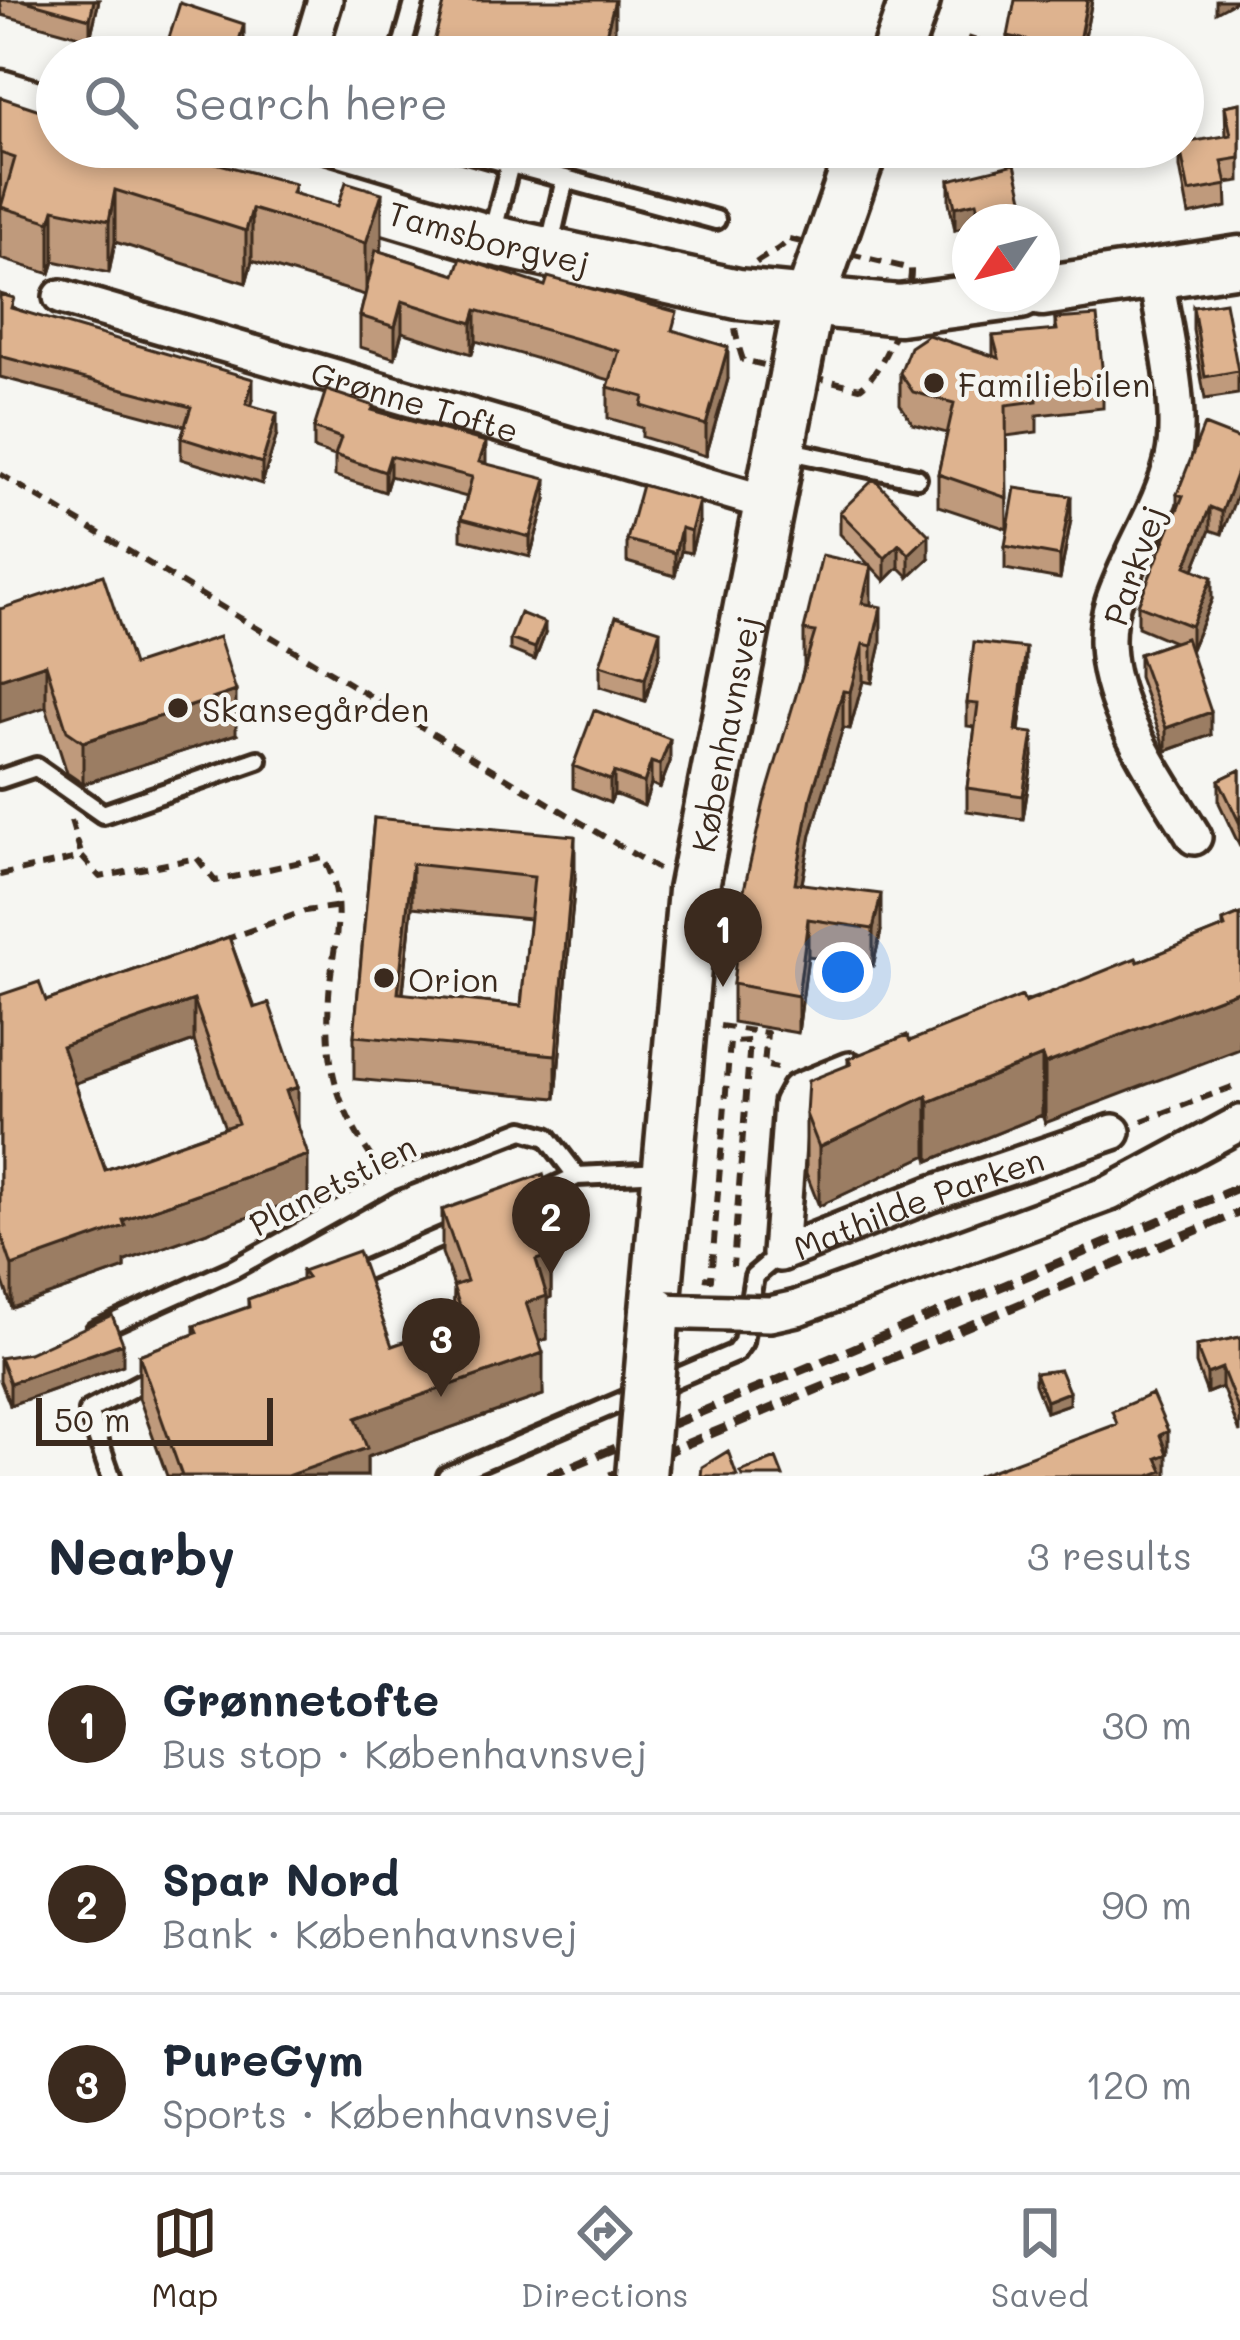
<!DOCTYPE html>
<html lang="en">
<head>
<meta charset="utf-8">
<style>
  :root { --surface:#fff; --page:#f2f2f3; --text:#1f2937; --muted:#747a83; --line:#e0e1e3; --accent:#3b2a1e }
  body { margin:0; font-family:Mali,sans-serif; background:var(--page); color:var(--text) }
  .compass { position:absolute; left:952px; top:204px; width:108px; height:108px; border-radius:50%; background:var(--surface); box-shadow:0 6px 18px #0003; rotate:235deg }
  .scale { position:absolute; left:36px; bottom:30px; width:237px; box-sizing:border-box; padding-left:12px; border:6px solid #3b2a1e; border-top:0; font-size:33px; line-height:42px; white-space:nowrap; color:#3b2a1e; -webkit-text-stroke:9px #f6f6f2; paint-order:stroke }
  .you { position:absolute; left:843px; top:972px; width:42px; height:42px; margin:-30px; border:9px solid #fff; border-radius:50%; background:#1a73e8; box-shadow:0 0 0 18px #1a73e833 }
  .badge { display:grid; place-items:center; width:78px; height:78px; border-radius:50%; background:var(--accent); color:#fff; font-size:39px; font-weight:700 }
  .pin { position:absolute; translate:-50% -99px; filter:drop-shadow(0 3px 6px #0008) }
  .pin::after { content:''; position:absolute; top:63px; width:42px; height:36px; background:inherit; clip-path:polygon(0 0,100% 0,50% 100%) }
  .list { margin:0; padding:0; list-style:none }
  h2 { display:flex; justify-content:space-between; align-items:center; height:156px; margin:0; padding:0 48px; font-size:51px }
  h2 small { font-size:39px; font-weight:400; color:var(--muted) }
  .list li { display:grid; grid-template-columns:78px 1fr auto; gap:36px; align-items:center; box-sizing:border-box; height:180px; padding:0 48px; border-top:3px solid var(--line) }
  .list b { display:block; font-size:45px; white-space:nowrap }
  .list p { margin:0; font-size:39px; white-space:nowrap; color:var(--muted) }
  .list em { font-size:39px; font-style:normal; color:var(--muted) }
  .icon { flex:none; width:66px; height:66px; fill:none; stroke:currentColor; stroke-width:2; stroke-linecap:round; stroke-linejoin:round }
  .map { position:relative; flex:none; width:1240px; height:1476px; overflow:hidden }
  .search { position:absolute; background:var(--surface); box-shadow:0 6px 18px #0003; left:36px; right:36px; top:36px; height:132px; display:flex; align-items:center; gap:30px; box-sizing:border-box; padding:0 42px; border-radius:66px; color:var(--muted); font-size:45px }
  .sheet { height:696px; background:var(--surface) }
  nav { display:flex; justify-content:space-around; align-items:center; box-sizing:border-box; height:168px; border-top:3px solid var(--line); background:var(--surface); font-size:33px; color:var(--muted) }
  nav a { display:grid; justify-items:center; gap:6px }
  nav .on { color:var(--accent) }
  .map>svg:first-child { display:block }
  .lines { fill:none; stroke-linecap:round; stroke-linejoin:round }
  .lane-casing { stroke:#3b2a1e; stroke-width:26 }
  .street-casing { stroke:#3b2a1e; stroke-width:42 }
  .secondary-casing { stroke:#3b2a1e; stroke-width:57 }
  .path { stroke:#3b2a1e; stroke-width:6; stroke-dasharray:12 9; stroke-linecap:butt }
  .lane { stroke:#f6f6f2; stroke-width:16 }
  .street { stroke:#f6f6f2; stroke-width:33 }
  .secondary { stroke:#f6f6f2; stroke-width:48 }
  .rail { stroke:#3b2a1e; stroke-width:9; stroke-dasharray:18 9; stroke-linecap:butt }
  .street-bridge-casing { stroke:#3b2a1e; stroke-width:42; stroke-linecap:butt }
  .secondary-bridge-casing { stroke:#3b2a1e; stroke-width:57; stroke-linecap:butt }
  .street-bridge { stroke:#f6f6f2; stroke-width:33 }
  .secondary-bridge { stroke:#f6f6f2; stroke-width:48 }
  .wall { fill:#bf9a7b; stroke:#3b2a1e; stroke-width:3; fill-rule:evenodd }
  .shaded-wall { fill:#9b7d64; stroke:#3b2a1e; stroke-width:3 }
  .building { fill:#deb38f; stroke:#3b2a1e; stroke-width:3; fill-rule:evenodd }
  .poi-dot { fill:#3b2a1e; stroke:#f6f6f2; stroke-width:4.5 }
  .labels { text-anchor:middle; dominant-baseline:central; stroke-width:9; stroke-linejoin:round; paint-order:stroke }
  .street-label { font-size:33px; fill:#3b2a1e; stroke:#f6f6f2 }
  .poi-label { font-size:33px; fill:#3b2a1e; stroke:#f6f6f2; text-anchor:start }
</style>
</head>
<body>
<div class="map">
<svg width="1240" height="1476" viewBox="0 0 1240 1476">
  <rect width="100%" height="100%" fill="#f6f6f2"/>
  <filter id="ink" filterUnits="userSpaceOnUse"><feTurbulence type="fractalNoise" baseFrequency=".00833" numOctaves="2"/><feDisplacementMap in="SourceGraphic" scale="24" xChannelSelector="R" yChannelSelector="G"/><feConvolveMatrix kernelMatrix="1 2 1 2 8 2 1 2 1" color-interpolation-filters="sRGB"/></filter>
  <g filter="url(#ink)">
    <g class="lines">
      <!-- lane casing -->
      <g class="lane-casing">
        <path id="lane" d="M399,57l16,-57
          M448,147l268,73
          M492,234l18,-70
          M549,248l16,-69
          M785,450l132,28
          M0,779l36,-12 67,47 155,-54
          M529,1199l48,-23
          M347,1278l114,-49
          M95,1331l138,-62 156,-87 134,-52 24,7 30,39 87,-4
          M111,1476l-23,-65 70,-37
          M447,1476l288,-123 8,-11 11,-66 26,-22"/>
      </g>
      <!-- street casing -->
      <g class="street-casing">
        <g id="street">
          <path d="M308,57l17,-57"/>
          <path d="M1156,276c7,51 28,132 17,182 -11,49 -44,96 -60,144 -27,80 42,170 81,235"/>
          <path id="s1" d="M61,297l707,206"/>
          <path id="s2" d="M850,1070l-52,21 -7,13 -11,150 151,-60 182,-62"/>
          <path d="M797,1308l313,-115 130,-70"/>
        </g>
      </g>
      <!-- secondary casing -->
      <g class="secondary-casing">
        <g id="secondary">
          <path d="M895,57l20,-57"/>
          <path d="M0,95l57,17"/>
          <path id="s3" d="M178,147l312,93 248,54 161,16 121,-16"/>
          <path d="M1042,291l198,-30"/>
          <path id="s4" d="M655,1311l38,-420 115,-586 55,-158"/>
        </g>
      </g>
      <!-- path -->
      <path class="path" d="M789,239l122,30c1,28 -27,104 -51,119l-117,-28c-10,-29 -16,-64 7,-92 11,-12 28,-15 39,-29z
        M0,474l660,396
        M71,820l11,37
        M0,875l82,-18 18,20 97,-19 18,23 108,-24c27,47 9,87 6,138 -4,72 7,111 47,169
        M224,940l81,-29 36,-5
        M720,1026l47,7 -3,32 13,3
        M1142,1121l98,-37
        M704,1278l7,1 19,-237 20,-1 -17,225"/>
      <!-- lane -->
      <use href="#lane" class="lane"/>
      <!-- street -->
      <use href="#street" class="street"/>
      <!-- secondary -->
      <use href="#secondary" class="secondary"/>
      <!-- rail -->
      <path class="rail" d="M548,1476l692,-289
        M610,1476l630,-264"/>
      <!-- street-bridge casing -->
      <g class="street-bridge-casing">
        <path id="street-bridge" d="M655,1311l115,3 27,-6"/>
      </g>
      <!-- secondary-bridge casing -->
      <g class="secondary-bridge-casing">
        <path id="secondary-bridge" d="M641,1476l14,-165"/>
      </g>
      <!-- street-bridge -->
      <use href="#street-bridge" class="street-bridge"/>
      <!-- secondary-bridge -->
      <use href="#secondary-bridge" class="secondary-bridge"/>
    </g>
    <!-- wall -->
    <path class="wall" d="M0,0h99l-9,39 -88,-24z
      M1092,0l-11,57h-119l46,-7v-14z
      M0,97l49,22 246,74 87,52 -2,6 75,24 222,57 51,47 -22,77 -64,-19v-9l-34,-10v-31l2,-7 -134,-39 -4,13 -70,-22 -7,26 -35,-11v-31l5,-21 -113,-34 -6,22 -131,-41 -6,31 -55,-12 -4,13 -49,-15z
      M1240,103v78l-14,2 1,24 -38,8 -9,-48v-20l46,-11 -1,-30z
      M949,180l79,42h-58l-15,8 -6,-28z
      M0,294l14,14 239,92 -2,5 26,29 -15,50 -81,-25v-21l4,-12 -185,-49z
      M1193,307l45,64v23l-33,5 -12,-69z
      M1055,319l48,58v31l-66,7v17l-31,4 1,93 -69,-23v-32l9,-41 -34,-9 -13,-20v-31l93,-16v-21l62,-5z
      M374,411l111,53 61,35 -16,58 -69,-18v-20l6,-22 -77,-21 -5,16 -50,-16v-20l-21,-7v-21z
      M1240,439l-18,95 -12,-4 -16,39 18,30 -21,50 -2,-1 22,87 -45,16 -27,-74v-23l35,-12 -36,-15v-22l39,-95v-16z
      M840,512l89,46 -20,19 -10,-10 -14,14 -14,-15 -1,39 11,39 -9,39 -9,-2 -13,48 -7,-1 -32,106 -9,50 79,47 -8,35 -65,-10 -10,77 -65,-11v-38l71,-318v-36l66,-64 -30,-32z
      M1071,519l-11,60 -55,-10v-23z
      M699,523l-8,30 -10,-2 -6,25 -48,-14v-22z
      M0,609l133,56 103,69 -153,50 -16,-11 -21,-66z
      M545,634l-10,26 -25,-10v-11z
      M660,653l-15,48 -45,-14v-22z
      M1026,670l-7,62 14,24 -10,63 -56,-8v-23l8,-61 -8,-1v-23z
      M670,762l-10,26 -9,-4 -7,22 -30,-12 -4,9 -37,-15v-22z
      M1240,770v77l-21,-44v-23z
      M374,818l201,61 -19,219 -202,-19v-43zM412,907l118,12 -9,87 -118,-12z
      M1240,914l-195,209 -3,-8 -113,46 -2,-6 -108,51 -13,-33v-59l42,-49v-6l62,-18 228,-79 85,-34v-7z
      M229,937l69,188 10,71 -183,65v7l-113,40 -12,-35v-278l46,6zM194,1041l31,87 -120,42 -30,-87z
      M442,1210l112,46 -3,1v40l-4,2v40l-8,2 4,54 -176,62v19h-200l-28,-78v-43l55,-21v-8l54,-19v-8l54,-19v-9l90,75 61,-21 1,-39 -12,-33z
      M1240,1337v96l-18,-46 -15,6 -11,-29v-18z
      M0,1358l123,7 -113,40 -10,-25z
      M1035,1373l34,31 -23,8 -11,-28z"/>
    <!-- shaded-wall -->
    <path class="shaded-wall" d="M94,0h5l-9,39v-20z
      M615,0v41l-4,16h-11z
      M1087,0h5l-11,57h-4z
      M1216,0h22l-22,12z
      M244,24v22l-3,11h-7z
      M115,190v52l-6,31v-52z
      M382,193v52l-16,50v-52z
      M977,202v20h-7v4l-15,4v-23z
      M54,209v52l-4,13v-52z
      M252,209v52l-6,22v-52z
      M402,301v31l-7,26v-31z
      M476,310v31l-4,13v-31z
      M728,347v32l-22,77v-31z
      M253,379v21l-7,24v-20z
      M277,413v21l-15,50v-21z
      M486,442v20l-7,21v-21z
      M390,456v20l-5,16v-20z
      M1240,464v23l-18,47v-22z
      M546,479v20l-16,58v-20z
      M1071,496v23l-11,60v-23z
      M699,501v22l-8,30v-22z
      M1210,507v23l-24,59v-23z
      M681,528v23l-6,25v-23z
      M929,535v23l-20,19v-23z
      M899,544v23l-14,14v-23z
      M871,566v37l-9,37v-37z
      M1212,577v22l-21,50v-23z
      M881,607v37l-9,39v-37z
      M545,623v11l-10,26v-12z
      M660,630v23l-15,48v-22z
      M863,644v37l-13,48v-37z
      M1026,648v22l-10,84v-23z
      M46,664v43l-46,15v-43z
      M236,691v43l-153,50v-42z
      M843,691v37l-32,106 -16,86v-37l16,-86z
      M1211,712v23l-45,16v-23z
      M1033,733v23l-10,63v-23z
      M670,739v23l-10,26v-23z
      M651,762v22l-7,22v-23z
      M614,772v22l-4,9v-23z
      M575,836v43l-19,219v-43z
      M412,864v43l-14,129v-43z
      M881,894v37l-8,35v-37z
      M808,919v37l-10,77v-37z
      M1240,990v59l-195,74v-59z
      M194,1000v41l-132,47v-42z
      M1042,1056v59l-113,46v-59z
      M298,1087v41l-12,-37z
      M927,1096v59l-108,51v-59z
      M308,1155v41l-183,65v7l-113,40v-42l111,-46z
      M554,1213v43l-3,1v40l-4,2v40l-21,7v-43l13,-85z
      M123,1343v22l-113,40v-22z
      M543,1353v42l-176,62v19h-80l69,-58z
      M1222,1368v19l-15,6v-19z
      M1069,1392v12l-23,8v-11z
      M1168,1431v22l-8,4v-22z
      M1167,1454v22h-18l8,-18z"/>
    <!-- building -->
    <path class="building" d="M22,0h72l-4,19z
      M445,0h170l-15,57h-170z
      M1015,0h72l-10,51 -69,-15z
      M180,3l64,21 -10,33h-18l-18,-6 -1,6h-34z
      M969,37l40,13 -2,7h-45z
      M0,97l49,16 -2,5 10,3v26h99l139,37 -3,9 46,13 8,-24 36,11 -16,50 -114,-34 -6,22 -131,-41 -6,31 -55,-12 -4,13 -49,-15 14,-49 -15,-5z
      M1240,103v55l-18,3 5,24 -38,7 -9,-45h3v-4l48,-8 -6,-29z
      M1015,164l13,55 -14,3h-32l-5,-20 -22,5 -6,-27z
      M376,250l79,25 6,-17 84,28 3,-9 129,35 -5,18 56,17 -22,78 -64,-19 2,-9 -36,-10 11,-36 -143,-41 -4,13 -70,-22 -7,26 -35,-11z
      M0,294l14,4 -3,10 242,71 -7,25 31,9 -15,50 -81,-25 10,-31 -191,-51z
      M1225,302l13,69 -33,6 -12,-70z
      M1097,316l6,61 -67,6 1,18 -31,4 1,93 -69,-24 16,-71 -41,-11 -13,-19 10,-26 18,-12 71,23 -6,-22 64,-6 -2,-11z
      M326,390l48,16 -2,4 114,32 -7,20 67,17 -16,58 -69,-18 11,-42 -82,-21 -5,16 -50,-17 6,-17 -27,-10z
      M1204,425l36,14v25l-18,48 -12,-5 -24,59 26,11 -21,49 -53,-21 45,-109 -6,-2z
      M874,479l55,56 -20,19 -10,-10 -14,14 -45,-46z
      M642,485l57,16 -8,30 -10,-3 -6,25 -48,-13z
      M1015,488l56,8 -11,60 -55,-10z
      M822,555l49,11 -9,37 19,4 -9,39 -9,-2 -13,48 -7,-1 -32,106 -16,86 86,11 -8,35 -65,-10 -10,77 -65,-12 10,-90 21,-92 51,-170 -11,-2z
      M103,575l30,90 86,-28 17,54 -153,51 -16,-11 -21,-67 -46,15v-70z
      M520,613l25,10 -10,25 -25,-9z
      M616,616l44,14 -15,49 -45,-14z
      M1186,638l25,74 -45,16 -27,-74z
      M974,642l52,6 -10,83 17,2 -10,63 -56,-8 11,-84 -11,-1z
      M594,710l76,29 -10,26 -9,-3 -7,21 -30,-11 -4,8 -37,-14z
      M1240,770v54l-21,-44z
      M374,818l201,18 -19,219 -202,-19zM412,864l122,13 -13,129 -123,-13z
      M1240,914v76l-195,74 -3,-8 -113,46 -2,-6 -108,51 -13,-33 2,-33 43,-17 -3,-5 59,-24 3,6 112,-45 3,7 111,-45 2,4 87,-35 -2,-6z
      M229,937l25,71 15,-5 29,84 -12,4 22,64 -185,65 2,6 -113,40 -12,-35v-236l39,-13 7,19zM194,1000l44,123 -133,47 -43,-124z
      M543,1174l11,39 -15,5 12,37 -15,5 11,36 -21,7 17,50 -187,65 11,30 -80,28h-105l-43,-121 58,-22 -3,-7 55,-19 -1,-8 59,-21 -5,-7 56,-20 34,95 73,-25 -12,-35 14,-5 -25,-71z
      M112,1315l11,28 -113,40 -10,-25 29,-5z
      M1240,1337v77l-18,-46 -15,6 -11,-28z
      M1060,1370l9,22 -23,9 -11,-28z
      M1152,1394l16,37 -8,4 7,19 -10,4 6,13 -14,5h-172l140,-52 -5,-13z
      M728,1451l9,25h-36l1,-9z
      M776,1458l7,18h-41l-2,-4z"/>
  </g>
  <!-- markers -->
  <g class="poi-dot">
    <circle cx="934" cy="383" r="12"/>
    <circle cx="178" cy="708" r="12"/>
    <circle cx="384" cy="978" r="12"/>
  </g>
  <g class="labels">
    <!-- street labels -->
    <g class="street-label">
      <text stroke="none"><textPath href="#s3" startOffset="324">Tamsborgvej</textPath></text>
      <text stroke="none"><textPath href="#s1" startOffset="369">Grønne Tofte</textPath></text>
      <text transform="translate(1133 565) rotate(-71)">Parkvej</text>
      <text stroke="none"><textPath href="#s4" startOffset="582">Københavnsvej</textPath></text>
      <text transform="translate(332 1184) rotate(-27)">Planetstien</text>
      <text stroke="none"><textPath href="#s2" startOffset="369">Mathilde Parken</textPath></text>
    </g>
    <!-- poi labels -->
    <g class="poi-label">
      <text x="958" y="383">Familiebilen</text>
      <text x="202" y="708">Skansegården</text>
      <text x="408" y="978">Orion</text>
    </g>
  </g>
</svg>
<svg class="compass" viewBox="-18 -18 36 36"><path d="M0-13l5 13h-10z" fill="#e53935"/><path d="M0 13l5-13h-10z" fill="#747a83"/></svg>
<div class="scale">50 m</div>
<div class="you"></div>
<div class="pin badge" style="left:723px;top:987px">1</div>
<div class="pin badge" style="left:551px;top:1275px">2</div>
<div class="pin badge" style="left:441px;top:1397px">3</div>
<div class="search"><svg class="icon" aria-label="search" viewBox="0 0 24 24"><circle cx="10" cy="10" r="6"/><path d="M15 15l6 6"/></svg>Search here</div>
</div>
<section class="sheet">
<h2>Nearby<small>3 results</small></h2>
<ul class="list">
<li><span class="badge">1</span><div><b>Grønnetofte</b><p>Bus stop · Københavnsvej</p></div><em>30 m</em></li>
<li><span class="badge">2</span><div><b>Spar Nord</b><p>Bank · Københavnsvej</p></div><em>90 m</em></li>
<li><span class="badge">3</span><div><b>PureGym</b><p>Sports · Københavnsvej</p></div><em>120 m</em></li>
</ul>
</section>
<nav>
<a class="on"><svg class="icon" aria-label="map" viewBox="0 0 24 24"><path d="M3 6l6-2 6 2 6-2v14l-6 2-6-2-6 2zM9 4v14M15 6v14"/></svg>Map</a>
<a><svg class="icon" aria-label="directions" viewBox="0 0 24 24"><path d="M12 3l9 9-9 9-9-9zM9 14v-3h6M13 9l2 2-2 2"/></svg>Directions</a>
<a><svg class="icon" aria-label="saved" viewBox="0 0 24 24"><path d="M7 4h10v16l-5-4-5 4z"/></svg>Saved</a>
</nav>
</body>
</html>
